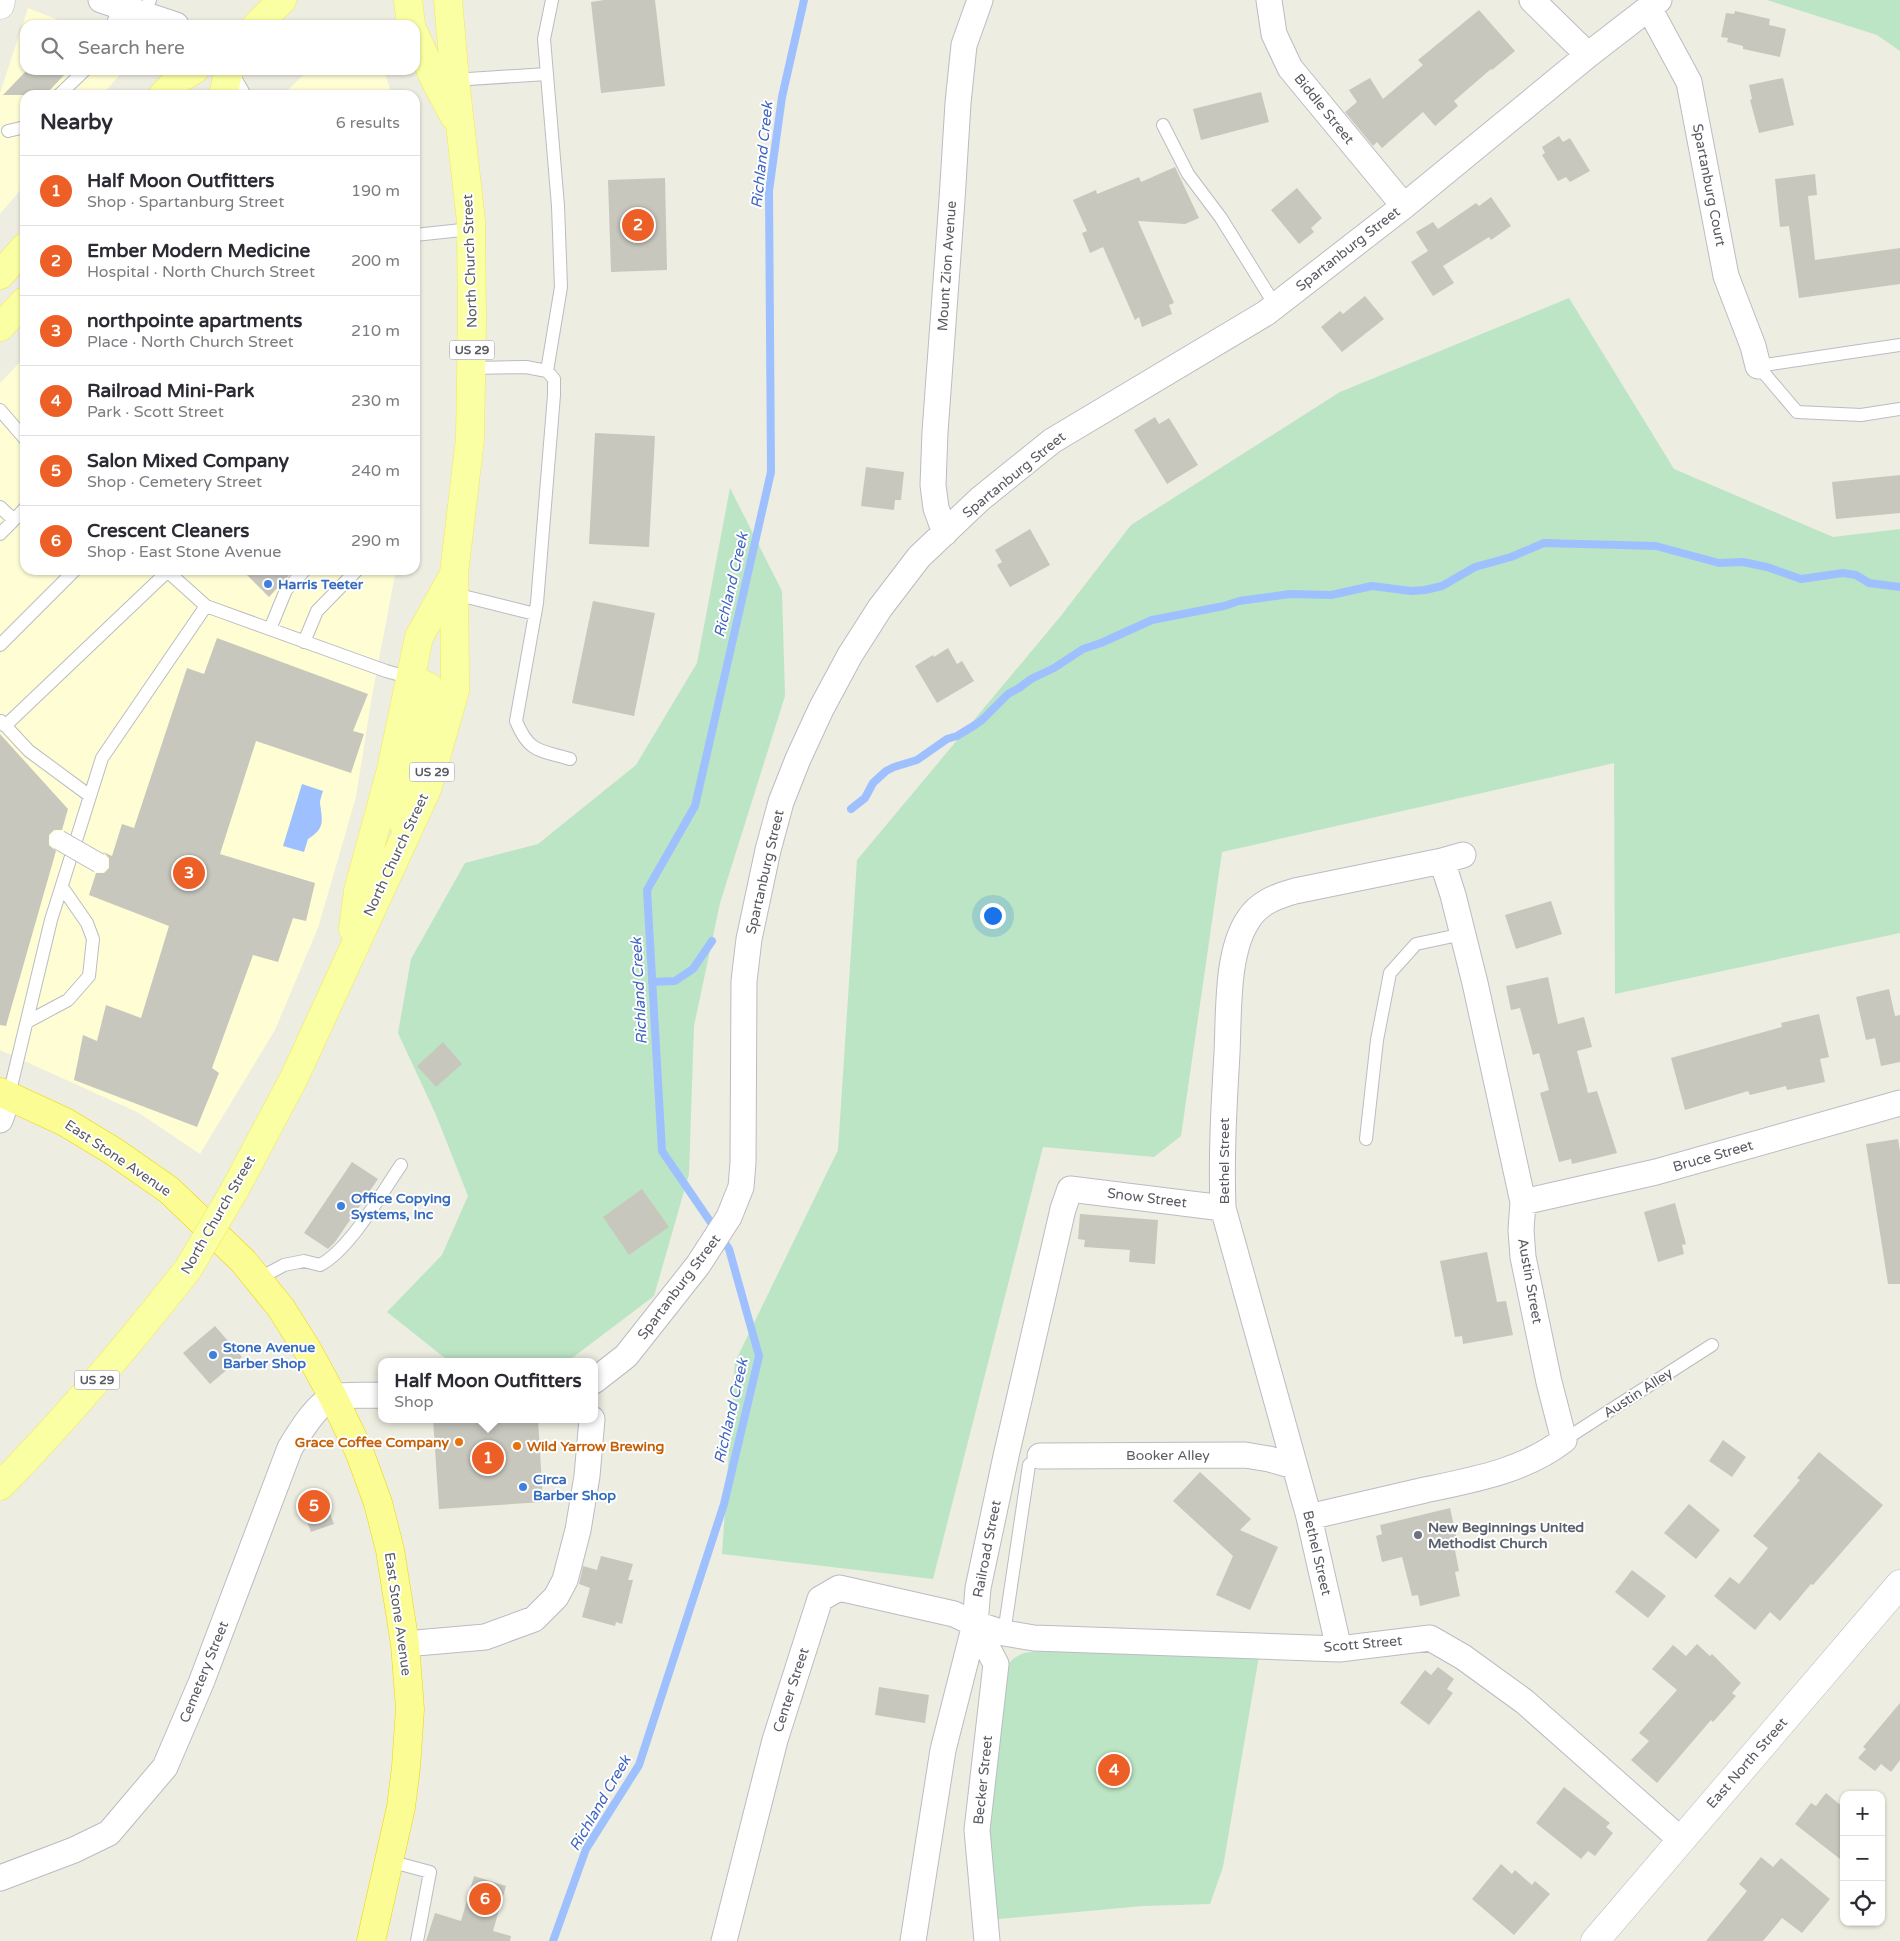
<!DOCTYPE html>
<html lang="en">
<head>
<meta charset="utf-8">
<style>
  :root { --surface:#fff; --page:#f7f7f7; --text:#2b2b33; --muted:#7c7c81; --line:#e1e1e2; --accent:#ec6027 }
  body { margin:0; font-family:"Varela Round",sans-serif; background:var(--page); color:var(--text) }
  .controls { position:absolute; right:15px; bottom:15px; display:grid; overflow:hidden; border-radius:10px; box-shadow:0 1px 4px #0004 }
  .controls button { width:45px; height:45px; display:grid; place-items:center; padding:0; border:0; border-bottom:1px solid var(--line); background:var(--surface); color:var(--text); font:25px sans-serif }
  .you { position:absolute; left:992px; top:915px; width:18px; height:18px; margin:-12px; border:4px solid #fff; border-radius:50%; background:#1a73e8; box-shadow:0 0 0 8px #1a73e833 }
  .badge { display:grid; place-items:center; width:32px; height:32px; border-radius:50%; background:var(--accent); color:#fff; font-size:16px; font-weight:700 }
  .pin { position:absolute; translate:-50% -50%; border:2px solid #fff; box-shadow:0 1px 5px #0006 }
  .popup { position:absolute; left:378px; top:1358px; width:220px; height:65px; box-sizing:border-box; display:grid; place-content:center; border-radius:10px; background:var(--surface); filter:drop-shadow(0 1px 4px #0005); font-size:16px; white-space:nowrap; color:var(--muted) }
  .popup b { font-size:19px; color:var(--text) }
  .popup::after { content:''; position:absolute; left:50%; top:100%; margin-left:-10px; border:10px solid transparent; border-top-color:var(--surface) }
  .list { margin:0; padding:0; list-style:none }
  h2 { display:flex; justify-content:space-between; align-items:center; height:65px; margin:0; padding:0 20px; font-size:21px }
  h2 small { font-size:16px; font-weight:400; color:var(--muted) }
  .list li { display:grid; grid-template-columns:32px 1fr auto; gap:15px; align-items:center; box-sizing:border-box; height:70px; padding:0 20px; border-top:1px solid var(--line) }
  .list b { display:block; font-size:19px; white-space:nowrap }
  .list p { margin:0; font-size:16px; white-space:nowrap; color:var(--muted) }
  .list em { font-size:16px; font-style:normal; color:var(--muted) }
  .icon { flex:none; width:28px; height:28px; fill:none; stroke:currentColor; stroke-width:2; stroke-linecap:round; stroke-linejoin:round }
  .map { position:relative; flex:none; width:1900px; height:1941px; overflow:hidden }
  .search { position:absolute; background:var(--surface); box-shadow:0 1px 4px #0004; left:20px; top:20px; width:400px; height:55px; display:flex; align-items:center; gap:12px; box-sizing:border-box; padding:0 18px; border-radius:15px; color:var(--muted); font-size:19px }
  .panel { position:absolute; background:var(--surface); box-shadow:0 1px 4px #0004; left:20px; top:90px; width:400px; height:485px; border-radius:15px }
  .map>svg:first-child { display:block }
  .commercial { fill:#fefdd4 }
  .green { fill:#bce5c5 }
  .water { fill:#9ec0ff }
  .lines { fill:none; stroke-linecap:round; stroke-linejoin:round }
  .stream { stroke:#9ec0ff; stroke-width:8 }
  .building { fill:#c8c7be }
  .service-casing { stroke:#bbbcc3; stroke-width:14 }
  .minor-casing { stroke:#bbbcc3; stroke-width:27 }
  .tertiary-casing { stroke:#bbbcc3; stroke-width:29 }
  .secondary-casing { stroke:#bbbdc5; stroke-width:29 }
  .primary-casing { stroke:#f4e953; stroke-width:29 }
  .trunk-casing { stroke:#edd600; stroke-width:29 }
  .service { stroke:#fff; stroke-width:12 }
  .minor { stroke:#fff; stroke-width:25 }
  .tertiary { stroke:#fff; stroke-width:28 }
  .secondary { stroke:#fff; stroke-width:28 }
  .primary { stroke:#faffa3; stroke-width:28 }
  .trunk { stroke:#fcfc94; stroke-width:28 }
  .pedestrian-bridge-casing { stroke:#bbbcc3; stroke-width:21; stroke-linecap:butt }
  .primary-bridge-casing { stroke:#f4e953; stroke-width:29; stroke-linecap:butt }
  .pedestrian-bridge { stroke:#fff; stroke-width:19 }
  .primary-bridge { stroke:#faffa3; stroke-width:28 }
  .shop-dot { fill:#3f7fe0; stroke:#fff; stroke-width:2 }
  .food-dot { fill:#e8710a; stroke:#fff; stroke-width:2 }
  .worship-dot { fill:#6b7280; stroke:#fff; stroke-width:2 }
  .labels { text-anchor:middle; dominant-baseline:central; stroke-width:4; stroke-linejoin:round; paint-order:stroke }
  .shield { fill:#fff; stroke:#8b8c91; stroke-width:1 }
  .shield-label { font-size:12px; font-weight:bold; fill:#595b62 }
  .street-label { font-size:14px; fill:#595b62; stroke:#fff }
  .shop-label { font-size:14px; font-weight:bold; fill:#366cbe; stroke:#fff; text-anchor:start }
  .food-label { font-size:14px; font-weight:bold; fill:#c56008; stroke:#fff; text-anchor:end }
  .worship-label { font-size:14px; font-weight:bold; fill:#5b616d; stroke:#fff; text-anchor:start }
  .water-label { font-size:15px; font-style:italic; fill:#3f64c4; stroke:#fff }
</style>
</head>
<body>
<div class="map">
<svg width="1900" height="1941" viewBox="0 0 1900 1941">
  <rect width="100%" height="100%" fill="#edede1"/>
  <!-- commercial -->
  <path class="commercial" d="M28,8l43,17h-46v45h99l-22,25h-77v90l-25,29v-121z
    M308,70h76l8,25h-109z
    M25,357v213h371l-24,126 -16,101 -38,131 -43,102 -75,124 -61,-41 -139,-63v-667z"/>
  <!-- green -->
  <path class="green" d="M1767,0h133v51l-23,-16z
    M1569,298l105,171 159,68 67,-8v404l-285,61 -1,-231 -392,89 -41,284 -27,21 -111,-10 -110,432 -211,-25 13,-192 103,-212 19,-290 203,-243 71,-92 209,-133z
    M730,488l52,103 3,105 -65,207 -26,123 -5,148 -35,122 -82,62 -51,4h-71l-63,-50 55,-57 26,-59 -32,-81 -38,-82 13,-74 54,-96 73,-19 98,-79 61,-102z
    M1050,1651l209,5 -36,211 -13,37 -67,2 -155,14 -3,-122 20,-130c13,-18 24,-16 45,-17z"/>
  <!-- water -->
  <path class="water" d="M302,784l21,7c-1,3 -3,9 -3,12 2,17 6,25 -12,36l-4,13 -21,-6z"/>
  <g class="lines">
    <!-- stream -->
    <path class="stream" d="M851,809l14,-11 8,-15 13,-12 8,-4 23,-7 30,-21 10,-3 18,-11 7,-5 26,-26 11,-6 12,-9 23,-11 29,-19 18,-6 51,-23 72,-14 15,-5 51,-7 41,1 41,-9 39,5 14,-1 17,-4 33,-19 36,-10 33,-14 112,3 63,17 24,-1 24,5 34,12 42,-6 13,2 13,8 31,4
      M652,982l23,-1 18,-12 19,-28
      M553,1941l33,-92 53,-84 85,-261 35,-148 -30,-107 -67,-98 -15,-261 48,-84 76,-334 -2,-281 13,-94 22,-97"/>
  </g>
  <!-- building -->
  <path class="building" d="M604,0h51l10,86 -64,7 -10,-91z
    M1479,10l36,41 -23,19 -1,-1 -37,32 4,5 -23,20 -12,-14 -41,36 -5,-6 -4,4 -28,-34 12,-10 -8,-12 21,-12 13,21 40,-34 -5,-5z
    M1735,11l35,8 -1,6 17,4 -6,28 -37,-8v-3l-16,-4 1,-4 -7,-1 5,-24 8,1z
    M27,70h42l-24,25h-42z
    M1783,78l11,47 -35,8 -9,-33 2,-1 -3,-14z
    M1261,92l8,30 -68,18 -8,-31z
    M1559,136l4,6 7,-4 20,33 -20,11 -4,-5 -8,4 -16,-26 3,-2 -3,-6z
    M1175,167l24,51 -14,6 -47,-3 36,82 -5,2 3,9 -30,13 -3,-10 -4,3 -32,-73 -13,6 -8,-20 5,-2 -14,-31 23,-10 1,4 42,-17 2,5z
    M1815,174l2,21 -9,1 7,64 85,-12v36l-101,14 -10,-72 -9,1 -5,-48z
    M665,178l2,92 -56,2 -3,-92z
    M1297,188l25,30 -11,10 3,4 -15,12 -28,-34z
    M1491,197l20,29 -20,14 -2,-3 -46,29 11,17 -21,13 -22,-34 17,-11 -12,-19 17,-10 5,7 38,-26 3,3z
    M1365,296l19,23 -42,33 -21,-25 19,-16 3,3z
    M1155,417l4,7 10,-6 29,47 -31,19 -33,-54z
    M595,433l60,3 -6,111 -60,-3z
    M866,467l38,5 -3,28h-6l-1,10 -33,-4z
    M1900,475v38l-64,6 -4,-37z
    M1030,529l20,36 -40,22 -13,-22 5,-3 -7,-12z
    M242,570h52l-25,27z
    M593,601l62,12 -21,103 -62,-13z
    M217,638l151,56 -15,37 11,3 -13,39 -95,-32 -36,113 95,29 -9,38 -13,-3 -15,44 -25,-7 -41,113 7,5 -22,54 -123,-47 9,-45 14,6 9,-36 35,13 28,-92 -80,-31 7,-22h8l5,-5v-10l-6,-6 9,4 10,-32 12,4 53,-160 17,6z
    M948,648l9,16 5,-3 12,20 -37,22 -22,-37 18,-11 1,2z
    M0,734l68,75 -6,21h-8l-5,5v10l7,6 -50,175 -6,-1z
    M1551,901l11,33 -46,15 -11,-34z
    M1548,977l10,47 26,-7 8,30 -15,4 11,42 9,-2 20,62 -45,11 -1,-5 -12,3 -19,-69 9,-3 -10,-37 -6,2 -13,-47 -9,2 -5,-24z
    M1889,989l6,27 5,-1v47l-19,4 -6,-28 -9,2 -10,-43z
    M1819,1014l10,43 -9,2 5,23 -38,8 -1,-4 -36,9 -2,-4 -63,19 -14,-52 111,-31 -1,-4z
    M443,1042l19,22 -26,23 -19,-21z
    M1898,1139l2,13v132h-12l-22,-140z
    M352,1162l26,17 -43,63 -7,7 -24,-16z
    M642,1189l27,38 -40,28 -26,-38z
    M1675,1203l11,41 -4,1 2,9 -26,8 -14,-50z
    M1080,1214l78,6 -3,44 -26,-2 1,-12 -46,-3 1,-7 -7,-1z
    M1487,1252l10,50 9,-1 7,34 -50,9 -1,-8 -7,1 -15,-76z
    M215,1326l27,31 -32,27 -27,-31z
    M433,1419h105l5,83 -104,7z
    M1723,1440l23,17 -14,20 -23,-16z
    M1819,1452l64,53 -70,80 -2,-1 -31,37 -10,-9 -15,18 -41,-34 16,-19 9,7 29,-36 -15,-12 47,-56 -3,-2z
    M1200,1472l51,47 -11,11 38,17 -28,63 -34,-15 17,-39 -60,-55z
    M321,1489l13,35 -23,8 -13,-34z
    M1689,1504l31,26 -24,29 -32,-26z
    M1450,1508l8,36 -4,1 5,26 -4,1 5,24 -40,10 -2,-11 -6,1 -10,-39 -20,5 -6,-26 6,-2 -2,-9z
    M601,1556l32,8 -5,16h5l-11,44 -6,-2 -1,4 -33,-9 8,-29 -11,-4 4,-18 14,4z
    M1632,1570l34,26 -18,22 -33,-26z
    M1697,1644l13,12 2,-2 29,29 -9,10 4,3 -23,26 -2,-2 -54,63 -26,-23 18,-19 -10,-8 38,-43 -25,-21 21,-24 13,11z
    M1438,1667l16,12 -7,10 6,4 -24,32 -29,-22 25,-33 6,5z
    M879,1687l50,8 -4,28 -50,-8z
    M1900,1703v57l-9,12 -10,-8 -6,7 -17,-13 8,-9 -3,-2z
    M1564,1787l46,36 -4,4 7,6 -18,23 -7,-5 -7,8 -45,-36z
    M1826,1793l18,15v54l-49,-38 16,-21 5,3z
    M1761,1857l12,10 8,-9 49,41 -28,34 -20,-15 -19,23h-57l41,-50 -8,-7z
    M1501,1864l11,10 3,-4 17,15 3,-4 15,13 -36,41 -42,-36z
    M474,1876l32,10 -13,45 18,5 -1,5h-84l9,-28 26,8z"/>
  <g class="lines">
    <!-- service casing -->
    <g class="service-casing">
      <path id="service" d="M143,14l7,-14
        M112,25l8,-18
        M231,71l14,24
        M453,80l94,-6
        M59,95l26,-25
        M1163,125l25,49 33,44 54,87
        M8,131l17,-4
        M415,235l56,-6
        M1758,366l39,46 64,3 39,-6
        M1758,366l142,-21
        M472,368l54,-1 21,4 7,8v16l-17,208 -21,118c13,32 24,29 54,38
        M547,371l14,-84 -3,-81 -14,-167 8,-39
        M0,410l25,29
        M0,507l14,13 11,-12
        M0,534l14,-14
        M451,593l84,21
        M206,606l180,65 25,7
        M270,629l16,-39 19,-20
        M304,642l13,-31 40,-41
        M0,645l75,-75
        M1,721l28,30 61,45
        M5,726l163,-155
        M27,1022l41,-22 21,-24 4,-37 -6,-16 -25,-36
        M9,1095l42,-175 51,-162 104,-152 -40,-36
        M1366,1139l11,-99 13,-67 26,-29 47,-10
        M258,1279l26,-14 20,-4 16,4c30,-16 61,-71 81,-100
        M1564,1440l148,-95
        M1004,1633l25,-168 11,-9
        M389,1861l41,11 -13,69"/>
    </g>
    <!-- minor casing -->
    <g class="minor-casing">
      <path id="minor" d="M101,0l75,25
        M1269,0l5,34 16,34 114,138
        M1532,0l56,55
        M1649,8l40,74 37,194 27,70 5,20
        M945,533l-9,-25 -3,-23 2,-53 17,-232 6,-97 6,-58 16,-45
        M0,1120l9,-25
        M1523,1202l133,-30 244,-69
        M594,1381l32,-25 72,-91 31,-48 12,-30 2,-24 1,-182 5,-42 19,-89 13,-48 17,-43 23,-50 29,-54 30,-47 39,-51 61,-58 72,-58 214,-128 138,-107 184,-151 71,-55
        M1040,1456l205,-1 24,4 25,7
        M1309,1517c39,-9 77,-18 116,-27 48,-10 99,-19 139,-50l-15,-58 -26,-125 -2,-27 2,-28 -48,-219 -22,-88 -11,-34
        M975,1624l21,40 -19,166 10,111
        M405,1644l80,-7 49,-18 22,-22 9,-17 13,-50 9,-54 5,-57
        M1339,1649l-30,-132 -86,-309c-2,-52 1,-103 4,-155 2,-39 -1,-100 21,-133 10,-17 29,-24 47,-29l147,-30 21,-6
        M0,1878l74,-28 35,-17 56,-66 36,-84 89,-235c9,-15 27,-45 44,-51 10,-3 36,-1 48,-2
        M724,1941l51,-201 45,-141 19,-11 115,26 21,10 29,9 30,5 305,11 91,-11 33,19 62,45 156,138
        M913,1941l30,-191 32,-126 3,-36 28,-132 57,-247 7,-20 153,19"/>
    </g>
    <!-- tertiary casing -->
    <g class="tertiary-casing">
      <path id="tertiary" d="M0,5l1,-5"/>
    </g>
    <!-- secondary casing -->
    <g class="secondary-casing">
      <path id="secondary" d="M1595,1941l305,-357"/>
    </g>
    <!-- primary casing -->
    <g class="primary-casing">
      <path id="primary" d="M408,0l3,25
        M257,25l25,-25
        M415,35l21,47 18,34
        M163,95l14,-15 17,-10
        M223,95l6,-25
        M0,275l25,-28
        M0,327l25,-26
        M401,820l9,-43 19,-69v-21l-18,-9
        M353,929l5,-38 33,-121 28,-133 34,-61
        M234,1191l60,-113 133,-289 28,-99 -1,-117 16,-134 2,-120 -1,-98 -16,-141 -7,-80
        M0,1486c67,-68 129,-142 188,-217"/>
    </g>
    <!-- trunk casing -->
    <g class="trunk-casing">
      <path id="trunk" d="M0,1092l65,30 48,29 56,39 74,71 38,47 27,43 25,46 26,54 19,52 12,47 15,94 5,65 -4,58 -5,40 -30,134"/>
    </g>
    <!-- service -->
    <use href="#service" class="service"/>
    <!-- minor -->
    <use href="#minor" class="minor"/>
    <!-- tertiary -->
    <use href="#tertiary" class="tertiary"/>
    <!-- secondary -->
    <use href="#secondary" class="secondary"/>
    <!-- primary -->
    <use href="#primary" class="primary"/>
    <!-- trunk -->
    <use href="#trunk" class="trunk"/>
    <!-- pedestrian-bridge casing -->
    <g class="pedestrian-bridge-casing">
      <path id="pedestrian-bridge" d="M59,840l40,23"/>
    </g>
    <!-- primary-bridge casing -->
    <g class="primary-bridge-casing">
      <path id="primary-bridge" d="M188,1269l46,-78"/>
    </g>
    <!-- pedestrian-bridge -->
    <use href="#pedestrian-bridge" class="pedestrian-bridge"/>
    <!-- primary-bridge -->
    <use href="#primary-bridge" class="primary-bridge"/>
  </g>
  <!-- markers -->
  <g class="shop-dot">
    <circle cx="268" cy="584" r="5"/>
    <circle cx="341" cy="1206" r="5"/>
    <circle cx="213" cy="1355" r="5"/>
    <circle cx="523" cy="1487" r="5"/>
  </g>
  <g class="food-dot">
    <circle cx="459" cy="1442" r="5"/>
    <circle cx="517" cy="1446" r="5"/>
  </g>
  <circle class="worship-dot" cx="1418" cy="1535" r="5"/>
  <g class="labels">
    <!-- shield labels -->
    <g class="shield">
      <rect x="449.5" y="340.5" width="45" height="19" rx="4"/>
      <rect x="409.5" y="762.5" width="45" height="19" rx="4"/>
      <rect x="74.5" y="1370.5" width="45" height="19" rx="4"/>
    </g>
    <g class="shield-label">
      <text x="472" y="350">US 29</text>
      <text x="432" y="772">US 29</text>
      <text x="97" y="1380">US 29</text>
    </g>
    <!-- street labels -->
    <g class="street-label">
      <text transform="translate(1324 109) rotate(51)">Biddle Street</text>
      <text transform="translate(1709 185) rotate(79)">Spartanburg Court</text>
      <text transform="translate(1348 249) rotate(-38)">Spartanburg Street</text>
      <text transform="translate(470 261) rotate(-92)">North Church Street</text>
      <text transform="translate(947 266) rotate(-86)">Mount Zion Avenue</text>
      <text transform="translate(1014 475) rotate(-39)">Spartanburg Street</text>
      <text transform="translate(396 855) rotate(-65)">North Church Street</text>
      <text transform="translate(765 872) rotate(-77)">Spartanburg Street</text>
      <text transform="translate(1713 1156) rotate(-16)">Bruce Street</text>
      <text transform="translate(118 1158) rotate(34)">East Stone Avenue</text>
      <text transform="translate(1224 1161) rotate(-90)">Bethel Street</text>
      <text transform="translate(1147 1198) rotate(7)">Snow Street</text>
      <text transform="translate(218 1215) rotate(-60)">North Church Street</text>
      <text transform="translate(1530 1281) rotate(80)">Austin Street</text>
      <text transform="translate(679 1287) rotate(-53)">Spartanburg Street</text>
      <text transform="translate(1638 1393) rotate(-33)">Austin Alley</text>
      <text x="1168" y="1455">Booker Alley</text>
      <text transform="translate(987 1549) rotate(-79)">Railroad Street</text>
      <text transform="translate(1317 1553) rotate(77)">Bethel Street</text>
      <text transform="translate(398 1614) rotate(82)">East Stone Avenue</text>
      <text transform="translate(1363 1644) rotate(-5)">Scott Street</text>
      <text transform="translate(204 1672) rotate(-68)">Cemetery Street</text>
      <text transform="translate(791 1690) rotate(-72)">Center Street</text>
      <text transform="translate(1747 1763) rotate(-49)">East North Street</text>
      <text transform="translate(983 1780) rotate(-84)">Becker Street</text>
    </g>
    <!-- shop labels -->
    <g class="shop-label">
      <text x="278" y="584">Harris Teeter</text>
      <text x="351" y="1198">Office Copying<tspan x="351" dy="16">Systems, Inc</tspan></text>
      <text x="223" y="1347">Stone Avenue<tspan x="223" dy="16">Barber Shop</tspan></text>
      <text x="533" y="1479">Circa<tspan x="533" dy="16">Barber Shop</tspan></text>
    </g>
    <!-- food labels -->
    <g class="food-label">
      <text x="449" y="1442">Grace Coffee Company</text>
      <text x="527" y="1446" text-anchor="start">Wild Yarrow Brewing</text>
    </g>
    <!-- worship labels -->
    <g class="worship-label">
      <text x="1428" y="1527">New Beginnings United<tspan x="1428" dy="16">Methodist Church</tspan></text>
    </g>
    <!-- water labels -->
    <g class="water-label">
      <text transform="translate(762 155) rotate(-84)">Richland Creek</text>
      <text transform="translate(731 585) rotate(-77)">Richland Creek</text>
      <text transform="translate(639 991) rotate(-93)">Richland Creek</text>
      <text transform="translate(731 1411) rotate(-77)">Richland Creek</text>
      <text transform="translate(600 1803) rotate(-60)">Richland Creek</text>
    </g>
  </g>
</svg>
<div class="controls">
<button>+</button>
<button>−</button>
<button><svg class="icon" aria-label="locate" viewBox="0 0 24 24"><circle cx="12" cy="12" r="6"/><path d="M12 2v4M12 18v4M2 12h4M18 12h4"/></svg></button>
</div>
<div class="you"></div>
<div class="pin badge" style="left:488px;top:1458px">1</div>
<div class="popup"><b>Half Moon Outfitters</b>Shop</div>
<div class="pin badge" style="left:638px;top:225px">2</div>
<div class="pin badge" style="left:189px;top:873px">3</div>
<div class="pin badge" style="left:1114px;top:1770px">4</div>
<div class="pin badge" style="left:314px;top:1506px">5</div>
<div class="pin badge" style="left:485px;top:1899px">6</div>
<div class="search"><svg class="icon" aria-label="search" viewBox="0 0 24 24"><circle cx="10" cy="10" r="6"/><path d="M15 15l6 6"/></svg>Search here</div>
<section class="panel">
<h2>Nearby<small>6 results</small></h2>
<ul class="list">
<li><span class="badge">1</span><div><b>Half Moon Outfitters</b><p>Shop · Spartanburg Street</p></div><em>190 m</em></li>
<li><span class="badge">2</span><div><b>Ember Modern Medicine</b><p>Hospital · North Church Street</p></div><em>200 m</em></li>
<li><span class="badge">3</span><div><b>northpointe apartments</b><p>Place · North Church Street</p></div><em>210 m</em></li>
<li><span class="badge">4</span><div><b>Railroad Mini-Park</b><p>Park · Scott Street</p></div><em>230 m</em></li>
<li><span class="badge">5</span><div><b>Salon Mixed Company</b><p>Shop · Cemetery Street</p></div><em>240 m</em></li>
<li><span class="badge">6</span><div><b>Crescent Cleaners</b><p>Shop · East Stone Avenue</p></div><em>290 m</em></li>
</ul>
</section>
</div>
</body>
</html>
